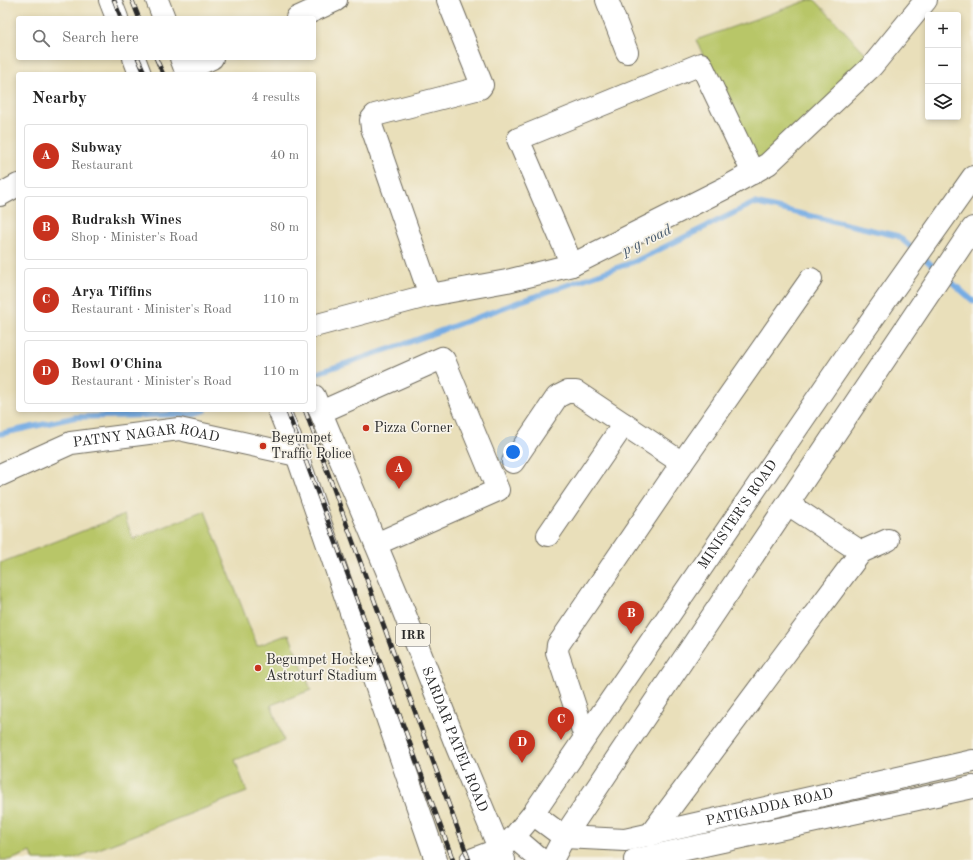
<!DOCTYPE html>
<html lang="en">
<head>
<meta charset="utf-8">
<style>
  :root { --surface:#fff; --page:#f6f6f6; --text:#222; --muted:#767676; --line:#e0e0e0; --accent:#c8321e }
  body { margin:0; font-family:"Old Standard TT",serif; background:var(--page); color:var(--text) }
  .controls { position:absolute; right:12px; top:12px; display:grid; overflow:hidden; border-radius:4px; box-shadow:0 2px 6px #0003 }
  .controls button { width:36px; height:36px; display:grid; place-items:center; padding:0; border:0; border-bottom:1px solid var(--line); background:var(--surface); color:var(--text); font:20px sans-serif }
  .you { position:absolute; left:513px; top:452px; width:14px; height:14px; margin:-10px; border:3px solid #fff; border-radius:50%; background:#1a73e8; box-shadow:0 0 0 6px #1a73e833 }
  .badge { display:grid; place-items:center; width:26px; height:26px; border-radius:50%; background:var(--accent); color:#fff; font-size:13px; font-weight:700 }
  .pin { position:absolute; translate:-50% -33px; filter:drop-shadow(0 1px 2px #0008) }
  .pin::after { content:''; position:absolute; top:21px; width:14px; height:12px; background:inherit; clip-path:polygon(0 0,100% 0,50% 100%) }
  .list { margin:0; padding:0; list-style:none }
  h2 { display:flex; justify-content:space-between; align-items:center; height:52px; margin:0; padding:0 16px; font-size:17px }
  h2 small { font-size:13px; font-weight:400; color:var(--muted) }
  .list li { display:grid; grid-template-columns:26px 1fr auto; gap:12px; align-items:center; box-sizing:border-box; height:64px; margin:0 8px 8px; padding:0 8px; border:1px solid var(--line); border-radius:4px }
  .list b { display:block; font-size:15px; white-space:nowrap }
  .list p { margin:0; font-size:13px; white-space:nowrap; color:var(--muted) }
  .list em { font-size:13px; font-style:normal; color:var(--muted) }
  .icon { flex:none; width:22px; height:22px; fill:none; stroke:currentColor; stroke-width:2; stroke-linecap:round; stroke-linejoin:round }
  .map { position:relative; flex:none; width:973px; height:860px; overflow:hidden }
  .search { position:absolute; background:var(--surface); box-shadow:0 2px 6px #0003; left:16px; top:16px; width:300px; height:44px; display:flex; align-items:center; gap:10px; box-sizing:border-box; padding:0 14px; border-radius:4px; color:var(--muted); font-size:15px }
  .panel { position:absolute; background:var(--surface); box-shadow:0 2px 6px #0003; left:16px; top:72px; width:300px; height:340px; border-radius:4px }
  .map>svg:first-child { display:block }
  .green { fill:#b8c668; stroke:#72784a }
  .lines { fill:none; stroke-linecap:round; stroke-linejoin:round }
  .stream { stroke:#75ace4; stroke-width:5.5 }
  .minor-casing { stroke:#6e6a5d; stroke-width:24 }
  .major-casing { stroke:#6e6a5d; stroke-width:24 }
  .minor { stroke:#fff; stroke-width:22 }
  .major { stroke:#fff; stroke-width:22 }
  .rail-casing { stroke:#2b2b2b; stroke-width:4.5 }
  .rail { stroke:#f7f3e8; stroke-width:3; stroke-dasharray:9; stroke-linecap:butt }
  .poi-dot { fill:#c8321e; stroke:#f7f3e8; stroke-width:1.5 }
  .labels { text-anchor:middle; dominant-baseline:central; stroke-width:3.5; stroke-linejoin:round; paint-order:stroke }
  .shield { fill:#f7f3e8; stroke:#686764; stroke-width:1 }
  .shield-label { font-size:13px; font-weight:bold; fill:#2b2b2b }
  .poi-label { font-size:14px; fill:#2b2b2b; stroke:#f7f3e8; text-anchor:start }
  .street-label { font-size:14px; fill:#2b2b2b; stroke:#f7f3e8 }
  .water-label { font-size:15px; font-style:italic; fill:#45586c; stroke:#f7f3e8 }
</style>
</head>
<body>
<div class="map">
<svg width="973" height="860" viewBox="0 0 973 860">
  <rect width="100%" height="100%" fill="#f7f3e8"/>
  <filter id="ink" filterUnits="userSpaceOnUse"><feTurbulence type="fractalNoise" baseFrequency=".025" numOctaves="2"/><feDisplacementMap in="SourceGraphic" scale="8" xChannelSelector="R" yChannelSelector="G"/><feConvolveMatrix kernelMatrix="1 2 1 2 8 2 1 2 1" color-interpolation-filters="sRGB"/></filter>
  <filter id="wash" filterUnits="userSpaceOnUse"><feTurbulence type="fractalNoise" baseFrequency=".012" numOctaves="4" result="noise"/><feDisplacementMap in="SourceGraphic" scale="16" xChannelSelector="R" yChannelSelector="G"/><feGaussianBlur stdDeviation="0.9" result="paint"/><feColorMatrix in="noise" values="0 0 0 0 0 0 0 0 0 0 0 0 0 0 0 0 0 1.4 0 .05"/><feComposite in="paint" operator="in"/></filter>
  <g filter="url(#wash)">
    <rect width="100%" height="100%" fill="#e9dfba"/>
    <!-- green -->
    <path class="green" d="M809,0h6l57,60 -116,106 -60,-126z
      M205,511l52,135 32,-12 22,56 -40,15 13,36 -49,19 12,32 -177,68h-36l-3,-8 -21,8h-10v-297l124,-48 9,24z"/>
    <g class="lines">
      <!-- stream -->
      <path class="stream" d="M922,256l17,16
        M946,277l27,24
        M314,374l96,-32 106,-39 120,-42 118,-58 144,33 17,15
        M0,434l76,-17 116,-3 13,-4"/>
    </g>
  </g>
  <g filter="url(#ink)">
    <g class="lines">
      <!-- minor casing -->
      <g class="minor-casing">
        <g id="minor">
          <path d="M607,0l20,52"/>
          <path d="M297,18l39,-18"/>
          <path d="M186,70l26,-12"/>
          <path d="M0,195l18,-10"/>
          <path d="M572,265l-54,-126 183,-75 52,109"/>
          <path d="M430,295l-58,-167 -1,-8 4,-5 105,-27 2,-3 -34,-85"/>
          <path d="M314,326l116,-31 77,-14 65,-16 155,-78 41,-23 104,-98 54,-66"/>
          <path d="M321,412l121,-54 2,2 54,130 -122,54"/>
          <path d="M513,462l44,-65 10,-5h9l106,71"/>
          <path id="s1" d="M0,475l71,-32 108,-14 118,26"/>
          <path d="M548,535l76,-111"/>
          <path d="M861,552l27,-12"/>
          <path d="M585,737l-28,-85 1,-7 124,-182 129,-184"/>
          <path id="s2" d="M533,814l31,23 61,3 348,-79"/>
          <path d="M650,835l211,-283 -73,-48"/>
          <path d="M514,837l27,23"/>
          <path d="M635,860l338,-73"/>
        </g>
      </g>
      <!-- major casing -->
      <g class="major-casing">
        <g id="major">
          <path d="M110,0l7,18"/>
          <path d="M157,0l7,18"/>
          <path d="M134,58l6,16"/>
          <path d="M181,58l6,16"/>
          <path id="s3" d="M314,396l84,201 59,150 47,113"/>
          <path d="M279,410l18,45 139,405"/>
          <path id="s4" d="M471,860l29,-11 14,-12 19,-23 316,-462 124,-175"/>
          <path d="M552,860l12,-23 409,-609"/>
        </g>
      </g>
      <!-- minor -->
      <use href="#minor" class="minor"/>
      <!-- major -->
      <use href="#major" class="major"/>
      <!-- rail casing -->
      <g class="rail-casing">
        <path id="rail" d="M114,0l7,18
          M132,0l7,18
          M138,58l7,16
          M156,58l7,16
          M287,410l166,450
          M305,410l164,450"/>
      </g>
      <!-- rail -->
      <use href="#rail" class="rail"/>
    </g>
  </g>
  <!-- markers -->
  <g class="poi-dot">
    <circle cx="366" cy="428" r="4"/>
    <circle cx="263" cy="446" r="4"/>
    <circle cx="258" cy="668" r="4"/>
  </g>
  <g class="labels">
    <!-- shield labels -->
    <rect class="shield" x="396" y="624" width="34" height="22" rx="3"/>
    <g class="shield-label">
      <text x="413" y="635">IRR</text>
    </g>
    <!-- poi labels -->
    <g class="poi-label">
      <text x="374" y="428">Pizza Corner</text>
      <text x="271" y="438">Begumpet<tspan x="271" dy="16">Traffic Police</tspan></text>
      <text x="266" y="660">Begumpet Hockey<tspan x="266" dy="16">Astroturf Stadium</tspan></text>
    </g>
    <!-- street labels -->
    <g class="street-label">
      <text stroke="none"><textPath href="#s1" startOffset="154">PATNY NAGAR ROAD</textPath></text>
      <text stroke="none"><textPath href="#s4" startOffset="442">MINISTER'S ROAD</textPath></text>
      <text stroke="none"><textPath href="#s3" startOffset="371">SARDAR PATEL ROAD</textPath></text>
      <text stroke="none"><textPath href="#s2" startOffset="248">PATIGADDA ROAD</textPath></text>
    </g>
    <!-- water labels -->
    <g class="water-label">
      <text transform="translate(647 241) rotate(-25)">p g road</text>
    </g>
  </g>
</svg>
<div class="controls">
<button>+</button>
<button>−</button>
<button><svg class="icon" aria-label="layers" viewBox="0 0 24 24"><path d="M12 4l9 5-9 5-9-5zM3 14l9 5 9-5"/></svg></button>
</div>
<div class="you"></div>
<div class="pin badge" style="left:399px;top:489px">A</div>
<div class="pin badge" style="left:631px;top:634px">B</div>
<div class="pin badge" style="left:561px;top:740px">C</div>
<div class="pin badge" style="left:522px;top:763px">D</div>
<div class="search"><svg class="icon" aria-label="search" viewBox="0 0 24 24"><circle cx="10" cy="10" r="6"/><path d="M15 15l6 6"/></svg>Search here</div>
<section class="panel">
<h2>Nearby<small>4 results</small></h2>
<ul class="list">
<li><span class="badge">A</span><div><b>Subway</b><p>Restaurant</p></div><em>40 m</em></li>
<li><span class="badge">B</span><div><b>Rudraksh Wines</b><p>Shop · Minister's Road</p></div><em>80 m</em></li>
<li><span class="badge">C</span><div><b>Arya Tiffins</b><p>Restaurant · Minister's Road</p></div><em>110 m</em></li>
<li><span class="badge">D</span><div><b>Bowl O'China</b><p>Restaurant · Minister's Road</p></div><em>110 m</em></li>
</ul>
</section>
</div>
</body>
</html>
